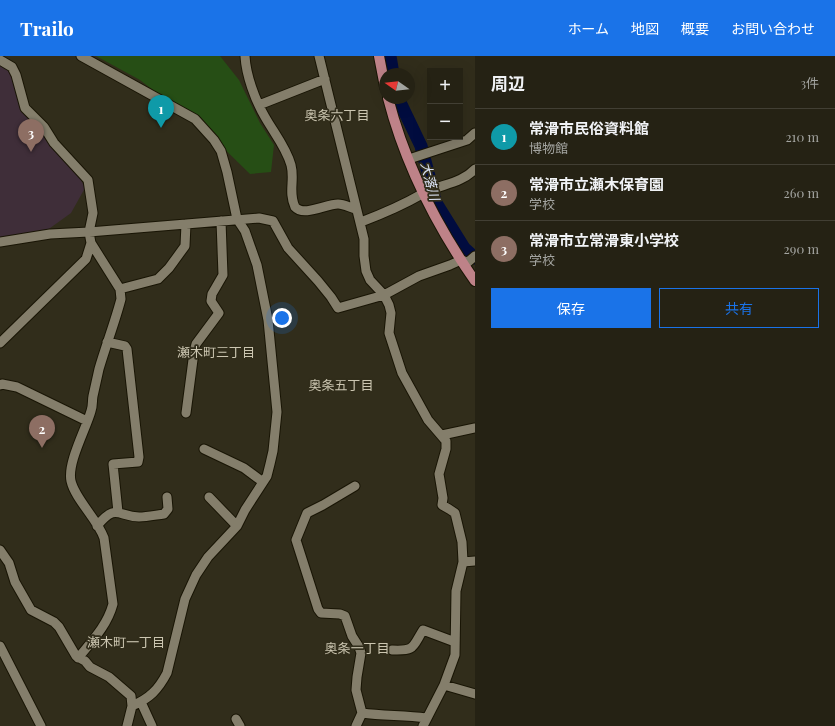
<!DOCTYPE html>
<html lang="ja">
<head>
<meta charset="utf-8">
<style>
  :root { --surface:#252214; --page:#312f22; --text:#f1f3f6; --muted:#a3a4a0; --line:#423f34; --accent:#1a73e8 }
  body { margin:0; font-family:"Playfair Display","Noto Sans JP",serif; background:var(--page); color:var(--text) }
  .controls { position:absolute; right:12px; top:12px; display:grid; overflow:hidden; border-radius:0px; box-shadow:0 4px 16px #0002 }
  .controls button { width:36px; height:36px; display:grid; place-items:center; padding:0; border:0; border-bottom:1px solid var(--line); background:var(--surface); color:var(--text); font:20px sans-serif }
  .compass { position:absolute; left:379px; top:12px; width:36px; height:36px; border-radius:50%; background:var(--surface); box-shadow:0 4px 16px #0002; rotate:284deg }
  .you { position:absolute; left:282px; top:262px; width:14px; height:14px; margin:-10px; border:3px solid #fff; border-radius:50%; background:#1a73e8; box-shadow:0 0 0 6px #1a73e833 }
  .badge { display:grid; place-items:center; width:26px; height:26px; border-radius:50%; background:var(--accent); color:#fff; font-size:13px; font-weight:700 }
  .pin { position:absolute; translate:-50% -33px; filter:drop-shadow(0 1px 2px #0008) }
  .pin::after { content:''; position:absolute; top:21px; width:14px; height:12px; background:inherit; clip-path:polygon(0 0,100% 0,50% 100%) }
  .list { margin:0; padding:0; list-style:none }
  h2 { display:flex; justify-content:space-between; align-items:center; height:52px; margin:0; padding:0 16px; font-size:17px }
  h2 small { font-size:13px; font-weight:400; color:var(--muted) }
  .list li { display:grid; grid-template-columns:26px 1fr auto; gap:12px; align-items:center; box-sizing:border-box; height:56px; padding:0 16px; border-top:1px solid var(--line) }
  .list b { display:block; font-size:15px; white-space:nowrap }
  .list p { margin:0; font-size:13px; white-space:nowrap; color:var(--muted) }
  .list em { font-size:13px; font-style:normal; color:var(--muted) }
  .actions { display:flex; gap:8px; padding:12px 16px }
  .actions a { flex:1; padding:9px 0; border:1px solid var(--accent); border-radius:0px; text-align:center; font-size:14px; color:var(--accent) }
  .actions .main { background:var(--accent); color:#fff }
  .map { position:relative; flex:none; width:475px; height:670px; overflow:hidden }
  header { display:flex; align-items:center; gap:24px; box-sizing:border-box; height:56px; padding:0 20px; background:var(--accent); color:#fff }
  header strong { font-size:19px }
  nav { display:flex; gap:22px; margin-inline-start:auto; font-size:14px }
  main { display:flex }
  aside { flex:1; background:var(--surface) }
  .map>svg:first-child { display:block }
  .education { fill:#3f2e39 }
  .green { fill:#264e15 }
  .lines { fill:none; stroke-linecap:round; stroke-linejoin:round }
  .river { stroke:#010c3f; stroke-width:13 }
  .minor-casing { stroke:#191505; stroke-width:11 }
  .major-casing { stroke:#191505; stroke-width:12 }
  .minor { stroke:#847e6b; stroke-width:9 }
  .major { stroke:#be8288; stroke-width:10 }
  .labels { text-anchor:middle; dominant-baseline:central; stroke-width:3.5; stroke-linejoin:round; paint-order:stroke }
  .neighbourhood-label { font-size:13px; fill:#ccc6b1; stroke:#312d1b }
  .water-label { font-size:13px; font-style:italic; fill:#dbe3f5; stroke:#312d1b }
</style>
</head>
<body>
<header>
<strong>Trailo</strong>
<nav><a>ホーム</a><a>地図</a><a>概要</a><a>お問い合わせ</a></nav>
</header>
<main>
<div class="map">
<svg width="475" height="670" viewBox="0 0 475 670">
  <rect width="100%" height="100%" fill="#312d1b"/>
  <!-- education -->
  <path class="education" d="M0,4l12,7 13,41 47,54 13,26 -14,25 -32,23 -39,7z"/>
  <!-- green -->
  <path class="green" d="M96,0h124l19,24 21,43 14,22 -3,27 -21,2 -43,-42 -67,-52z"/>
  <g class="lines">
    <!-- river -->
    <path class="river" d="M390,0l3,18
      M398,42l23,48 15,57 28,45 11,10"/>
    <!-- minor casing -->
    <g class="minor-casing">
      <path id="minor" d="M81,0l114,63 19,21 7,11 6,21 10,47 8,12 12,34 11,55 9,92 -4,39 -3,13 -3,12 -22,34 -8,16 -29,31 -12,18 -11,24 -18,74c-9,17 -17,25 -35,33
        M245,0c1,19 10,44 20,61 9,16 21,30 26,48 4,15 -3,27 4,42 9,10 31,-3 43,-3 6,0 13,4 18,5
        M319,0l45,183v17l2,15 4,9 14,15 5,10 2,8 -2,20 13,40 26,47 18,21v8l-7,25 4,24 -1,7 7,4 6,4 7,29 1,20 -7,29 -1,64 -11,30 -21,41
        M0,4l12,7 4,8 9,33 19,19 10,16 34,37 5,33 -4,19 2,11 29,46 1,10c-6,23 -15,46 -22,70 -2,9 -4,18 -6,27 -1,5 0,10 -2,15 -5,18 -24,52 -20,70 4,18 27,39 33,57l9,66c-6,22 -21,37 -35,54
        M259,49l66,-26
        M409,103l58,-19 8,-7
        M361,166c21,-8 42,-17 61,-28 18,-10 39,-10 53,-25
        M0,186l50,-8 39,-2 170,-14 14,3 15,27 30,33 13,16 7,11 46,-13 35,-19 31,-11 11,-5 7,2 7,-6
        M120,233l38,-10 11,-11 16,-22 1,-22
        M107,286l18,4 2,3 12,108 -1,5 -25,2 5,48
        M0,287l86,-84 5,-16
        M0,329l2,-1 15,3 70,34
        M186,357l8,-61 2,-8 23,-31 -8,-12 1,-7 11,-19 -2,-54
        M442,379l33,-7
        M204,393l40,19 19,14
        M355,430l-32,19 -16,8 -11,27 22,69 3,4 19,1 5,2 7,20 7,11 2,6 -4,24 -1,13 6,23 -6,13
        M209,441l28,29
        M97,470c19,-23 20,-10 42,-9 8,0 17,-2 25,-3l4,-5 -1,-12
        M0,494l9,13 6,19 16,28 23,12 5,5 17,29 9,5 5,6 19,10 22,19 1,10 -5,20
        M463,506l12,-1
        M0,590l41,80
        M392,594c23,1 20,-2 31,-20l32,12
        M444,629l31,9
        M141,646l11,24
        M362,657c22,3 43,2 64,5
        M236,663l4,7"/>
    </g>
    <!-- major casing -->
    <g class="major-casing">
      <path id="major" d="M379,0l6,31
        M388,42c17,66 48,127 87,183"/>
    </g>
    <!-- minor -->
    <use href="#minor" class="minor"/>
    <!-- major -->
    <use href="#major" class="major"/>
  </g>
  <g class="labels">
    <!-- neighbourhood labels -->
    <g class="neighbourhood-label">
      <text x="337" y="58">奥条六丁目</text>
      <text x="216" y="295">瀬木町三丁目</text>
      <text x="341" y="328">奥条五丁目</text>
      <text x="126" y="585">瀬木町一丁目</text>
      <text x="357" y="591">奥条一丁目</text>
    </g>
    <!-- water labels -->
    <g class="water-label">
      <text transform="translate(431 125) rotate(75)">大落川</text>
    </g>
  </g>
</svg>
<div class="controls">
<button>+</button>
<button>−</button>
</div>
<svg class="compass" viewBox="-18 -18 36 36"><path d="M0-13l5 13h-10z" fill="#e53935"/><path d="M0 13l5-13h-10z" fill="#a3a4a0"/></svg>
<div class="you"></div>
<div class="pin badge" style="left:161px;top:72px;background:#0f9aa8">1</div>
<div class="pin badge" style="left:42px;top:392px;background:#8d6e63">2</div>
<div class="pin badge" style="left:31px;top:96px;background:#8d6e63">3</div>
</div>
<aside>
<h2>周辺<small>3件</small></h2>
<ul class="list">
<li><span class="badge" style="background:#0f9aa8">1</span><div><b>常滑市民俗資料館</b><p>博物館</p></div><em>210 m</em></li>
<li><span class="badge" style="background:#8d6e63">2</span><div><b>常滑市立瀬木保育園</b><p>学校</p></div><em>260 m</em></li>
<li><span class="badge" style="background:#8d6e63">3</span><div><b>常滑市立常滑東小学校</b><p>学校</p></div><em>290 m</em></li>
</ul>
<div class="actions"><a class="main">保存</a><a>共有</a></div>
</aside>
</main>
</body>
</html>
